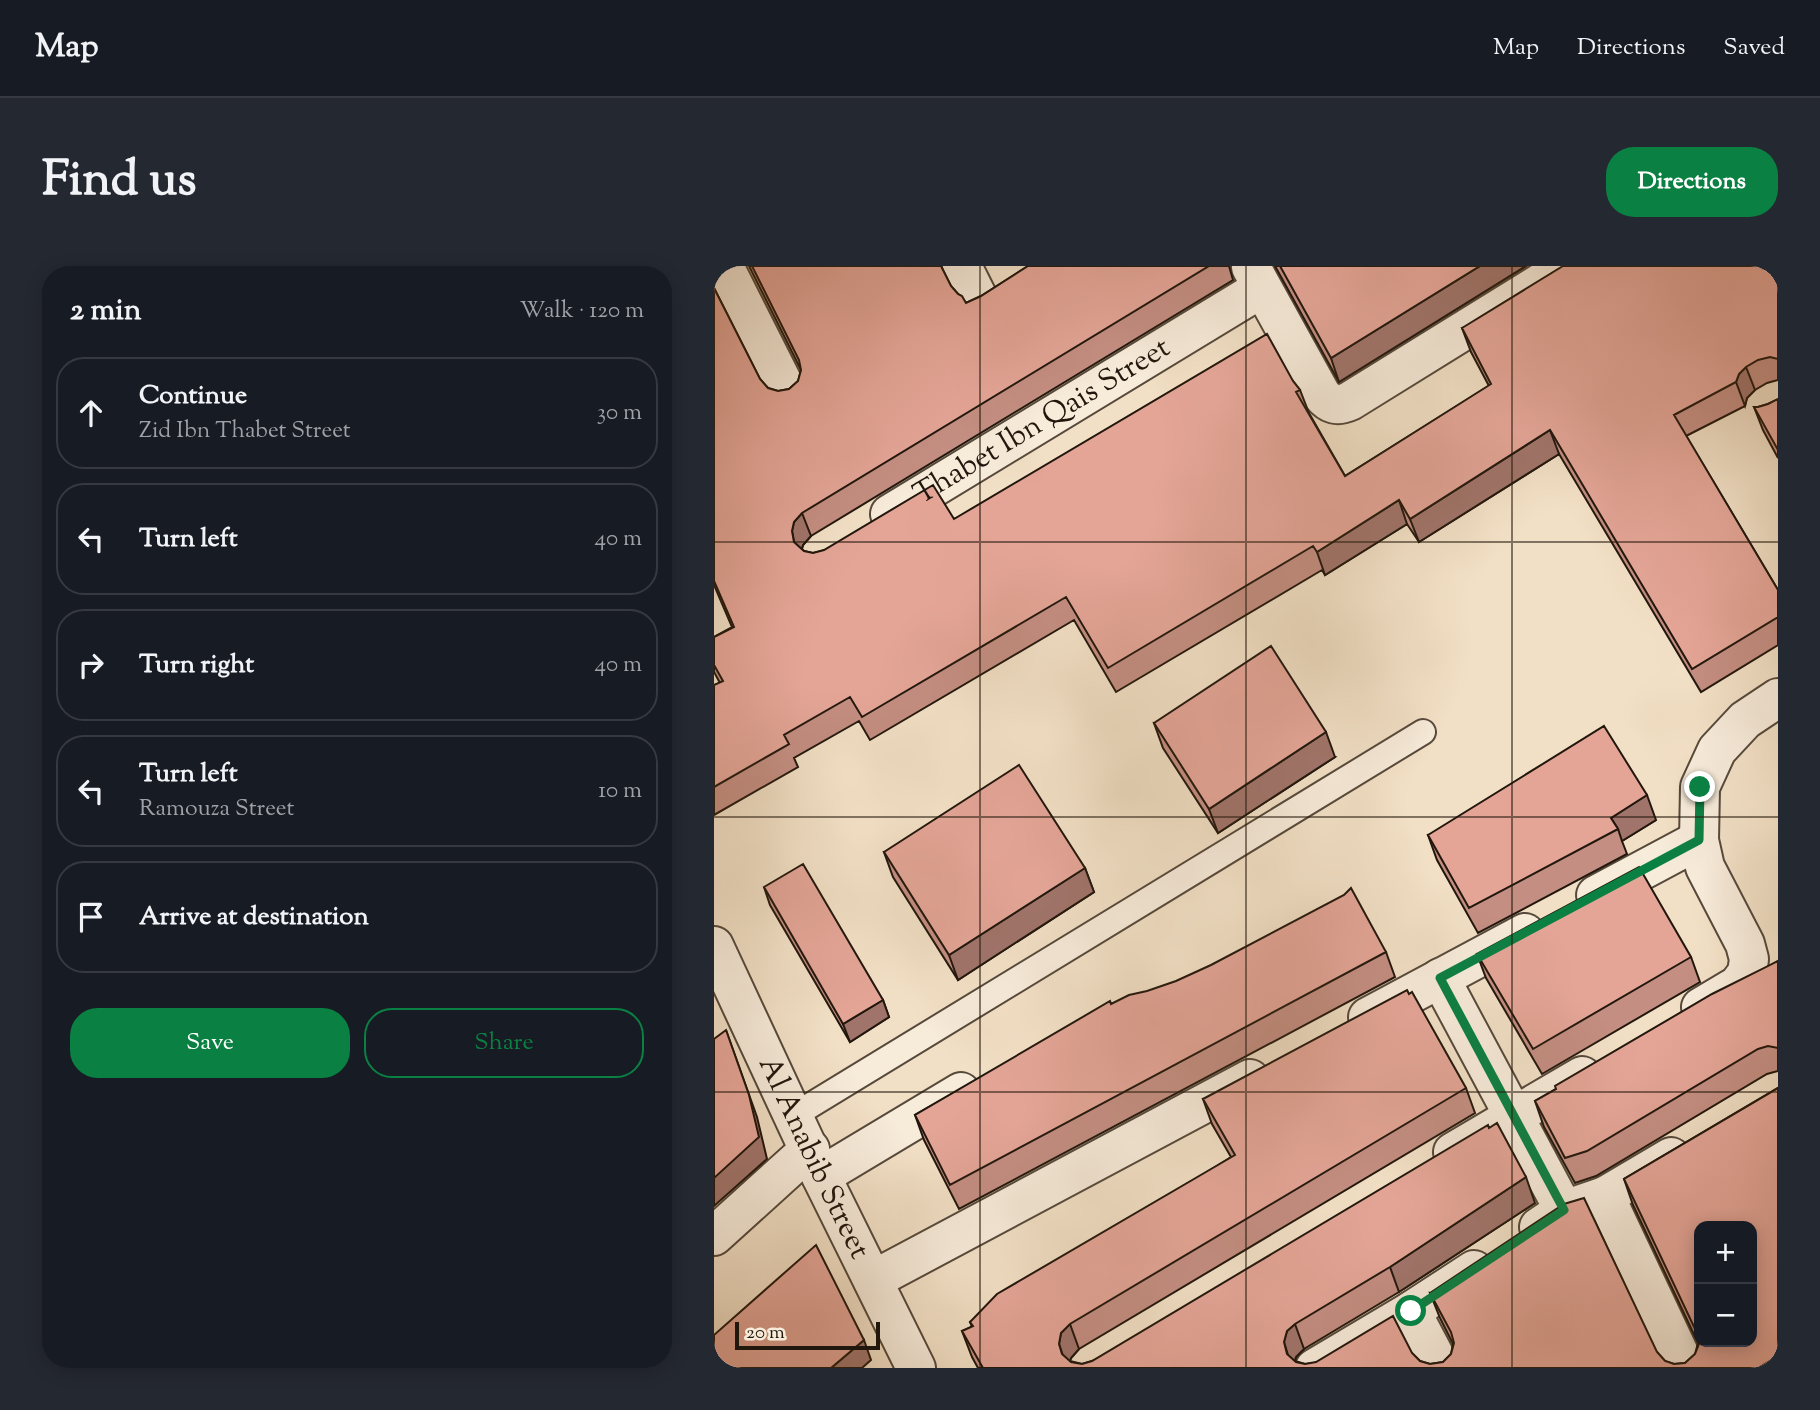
<!DOCTYPE html>
<html lang="en">
<head>
<meta charset="utf-8">
<style>
  :root { --surface:#171b24; --page:#242831; --text:#f1f3f6; --muted:#9ea1a6; --line:#363941; --accent:#0b8043 }
  body { margin:0; font-family:"Sorts Mill Goudy",serif; background:var(--page); color:var(--text) }
  .controls { position:absolute; right:21px; bottom:21px; display:grid; overflow:hidden; border-radius:14px; box-shadow:0 4px 18px #0003 }
  .controls button { width:63px; height:63px; display:grid; place-items:center; padding:0; border:0; border-bottom:2px solid var(--line); background:var(--surface); color:var(--text); font:35px sans-serif }
  .scale { position:absolute; left:21px; bottom:18px; width:145px; box-sizing:border-box; padding-left:7px; border:4px solid #22170d; border-top:0; font-size:19px; line-height:24px; white-space:nowrap; color:#22170d; -webkit-text-stroke:5px #f7ebda; paint-order:stroke }
  .stop { position:absolute; width:21px; height:21px; margin:-16px; border:5px solid #0b8043; border-radius:50%; background:#fff }
  .stop.end { background:#0b8043; border-color:#fff; box-shadow:0 2px 7px #0008 }
  .list { margin:0; padding:0; list-style:none }
  h2 { display:flex; justify-content:space-between; align-items:center; height:91px; margin:0; padding:0 28px; font-size:30px }
  h2 small { font-size:23px; font-weight:400; color:var(--muted) }
  .list li { display:grid; grid-template-columns:46px 1fr auto; gap:21px; align-items:center; box-sizing:border-box; height:112px; margin:0 14px 14px; padding:0 14px; border:2px solid var(--line); border-radius:28px }
  .list b { display:block; font-size:26px; white-space:nowrap }
  .list p { margin:0; font-size:23px; white-space:nowrap; color:var(--muted) }
  .list em { font-size:23px; font-style:normal; color:var(--muted) }
  .actions { display:flex; gap:14px; padding:21px 28px }
  .actions a { flex:1; padding:16px 0; border:2px solid var(--accent); border-radius:28px; text-align:center; font-size:24px; color:var(--accent) }
  .actions .main { background:var(--accent); color:#fff }
  .icon { flex:none; width:38px; height:38px; fill:none; stroke:currentColor; stroke-width:2; stroke-linecap:round; stroke-linejoin:round }
  .map { position:relative; flex:none; width:1064px; height:1102px; overflow:hidden; border-radius:28px }
  header { display:flex; align-items:center; gap:42px; box-sizing:border-box; height:98px; padding:0 35px; background:var(--surface); border-bottom:2px solid var(--line) }
  header strong { font-size:33px }
  nav { display:flex; gap:38px; margin-inline-start:auto; font-size:24px }
  .intro { display:flex; align-items:center; justify-content:space-between; box-sizing:border-box; height:168px; padding:0 42px }
  h1 { margin:0; font-size:49px }
  .button { padding:18px 32px; border-radius:28px; background:var(--accent); color:#fff; font-size:24px; font-weight:700 }
  main { display:flex; gap:42px; padding:0 42px }
  aside { flex:1; background:var(--surface); border-radius:28px; box-shadow:0 4px 18px #0003 }
  .map>svg:first-child { display:block }
  .lines { fill:none; stroke-linecap:round; stroke-linejoin:round }
  .lane-casing { stroke:#56493b; stroke-width:28 }
  .street-casing { stroke:#56493b; stroke-width:42 }
  .lane { stroke:#f7ebda; stroke-width:24 }
  .street { stroke:#f7ebda; stroke-width:38 }
  .wall { fill:#c48e82; stroke:#22170d; stroke-width:2 }
  .shaded-wall { fill:#a0746a; stroke:#22170d; stroke-width:2 }
  .building { fill:#e4a597; stroke:#22170d; stroke-width:2; fill-rule:evenodd }
  .route { stroke:#0b8043; stroke-width:9 }
  .grid { fill:none; stroke:#22170d; stroke-width:2; stroke-opacity:0.55 }
  .labels { text-anchor:middle; dominant-baseline:central; stroke-width:6; stroke-linejoin:round; paint-order:stroke }
  .street-label { font-size:30px; fill:#22170d; stroke:#f7ebda }
</style>
</head>
<body>
<header>
<strong>Map</strong>
<nav><a>Map</a><a>Directions</a><a>Saved</a></nav>
</header>
<div class="intro"><h1>Find us</h1><a class="button">Directions</a></div>
<main>
<aside>
<h2>2 min<small>Walk · 120 m</small></h2>
<ul class="list">
<li><svg class="icon" aria-label="ahead" viewBox="0 0 24 24"><path d="M12 20V5M6 11l6-6 6 6"/></svg><div><b>Continue</b><p>Zid Ibn Thabet Street</p></div><em>30 m</em></li>
<li><svg class="icon" aria-label="left" viewBox="0 0 24 24"><path d="M17 20v-9H6M10 6l-5 5 5 5"/></svg><div><b>Turn left</b></div><em>40 m</em></li>
<li><svg class="icon" aria-label="right" viewBox="0 0 24 24"><path d="M7 20v-9h11M14 6l5 5-5 5"/></svg><div><b>Turn right</b></div><em>40 m</em></li>
<li><svg class="icon" aria-label="left" viewBox="0 0 24 24"><path d="M17 20v-9H6M10 6l-5 5 5 5"/></svg><div><b>Turn left</b><p>Ramouza Street</p></div><em>10 m</em></li>
<li><svg class="icon" aria-label="arrive" viewBox="0 0 24 24"><path d="M6 21V4h12l-3 4 3 4H6"/></svg><div><b>Arrive at destination</b></div></li>
</ul>
<div class="actions"><a class="main">Save</a><a>Share</a></div>
</aside>
<div class="map">
<svg width="1064" height="1102" viewBox="0 0 1064 1102">
  <rect width="100%" height="100%" fill="#f2e0c6"/>
  <filter id="stains"><feTurbulence type="fractalNoise" baseFrequency=".00286" numOctaves="4"/><feColorMatrix values="0 0 0 0 .2 0 0 0 0 .09 0 0 0 0 .02 0 0 0 .5 -.17"/></filter>
  <radialGradient id="worn" r=".72"><stop offset=".6" stop-color="#630" stop-opacity="0"/><stop offset="1" stop-color="#630" stop-opacity=".3"/></radialGradient>
  <g class="lines">
    <!-- lane casing -->
    <g class="lane-casing">
      <path id="lane" d="M79,850l630,-384"/>
    </g>
    <!-- street casing -->
    <g class="street-casing">
      <g id="street">
        <path d="M10,0l64,127"/>
        <path d="M248,0l17,34"/>
        <path d="M537,1l70,127c9,11 16,13 29,7l218,-135"/>
        <path id="s1" d="M176,248l372,-226"/>
        <path d="M882,629l103,-55"/>
        <path id="s2" d="M0,680l107,230 95,192"/>
        <path d="M726,712l124,232"/>
        <path d="M987,741l37,-22 9,-12 2,-14 -4,-15 -40,-77 -6,-27 1,-53 17,-37 28,-30 33,-22"/>
        <path d="M654,751l157,-84"/>
        <path d="M739,886l129,-76"/>
        <path d="M107,910l140,-84"/>
        <path d="M891,930l81,172"/>
        <path d="M825,961l25,-17 41,-14 66,-39"/>
        <path d="M0,970l96,-87"/>
        <path d="M159,1014l377,-201"/>
        <path d="M697,1045l30,57"/>
        <path d="M601,1102l96,-57 63,-41"/>
      </g>
    </g>
    <!-- lane -->
    <use href="#lane" class="lane"/>
    <!-- street -->
    <use href="#street" class="street"/>
  </g>
  <!-- wall -->
  <path class="wall" d="M35,0h192l10,20 15,17 15,-7 47,-30h201l4,14 -422,256 -8,9 -1,4 2,2 9,2 141,-34 339,-138 7,9 9,23 36,63 144,-90 -18,-34 -9,-24 316,-62v114l-11,3 -12,7 -8,8 -2,8 -59,30 92,154v55l-77,47 -142,-238 -140,88 -12,-18 -82,51 -3,-5 -206,122 -42,-72 -204,120 -11,-19 -65,37 4,9 -84,48v-130l6,-2 -6,-11v-35l18,-10 -18,-42v-297l46,91 8,9 10,3 11,-2 9,-8 3,-11z
    M561,0h251l-187,116z
    M1064,133v59l-15,-28 -9,-23h4l10,-3z
    M440,457l181,34 -117,76 -55,-85z
    M942,554l-34,21 5,13 -149,79 -41,-73 -9,-25z
    M170,586l201,16 9,24 -136,88 -65,-103z
    M50,621l119,113 6,17 -39,25 -80,-137z
    M672,686l9,25 -436,232 -35,-69 -9,-25 196,-111z
    M763,688l214,3 9,25 -158,92 -56,-96z
    M1064,695v110l-11,3 -171,102 -21,7 -31,-56 -9,-26z
    M752,822l9,25 -396,236 -8,9 -1,3 12,3 10,-3 443,-158 -136,89 -95,57 -8,8 -1,4 10,3 107,-11 8,8 10,3 13,-2 8,-8 2,-10 -13,-26 -10,-25 227,59 8,9 9,3 11,-1 10,-9 3,-11 -65,-138 -9,-26 154,-91v280h-800l-6,-11 -10,-26 10,-4 -2,-5 261,-165 -19,-33 -9,-25z"/>
  <!-- shaded-wall -->
  <path class="shaded-wall" d="M766,0h46l-187,116 -8,-24z
    M1032,101l9,23 -8,8 -2,8 -9,-24 3,-8z
    M836,164l9,24 -140,88 -9,-23z
    M685,234l8,24 -82,51 -8,-23z
    M88,247l9,23 -8,9 -3,10 -6,-13 -2,-11 2,-9z
    M612,466l9,25 -117,76 -9,-24z
    M933,529l9,25 -34,21 -4,-12 -7,-11z
    M371,602l9,24 -136,88 -9,-25z
    M169,734l6,17 -39,25 -7,-18z
    M12,764l31,87 10,42 -53,47v-28z
    M812,911l9,26 -136,89 -9,-25z
    M356,1058l9,25 -8,9 -3,10h-1l-8,-24 2,-11z
    M581,1058l9,25 -8,8 -3,11h-1l-8,-26 3,-11z
    M150,1074l7,20 -9,8h-31z"/>
  <!-- building -->
  <path class="building" d="M38,0h189l10,20 7,8 4,2 4,7 15,-7 47,-30h181l-407,247 -8,9 -2,9 2,11 10,9 9,2 11,-3 109,-65 21,34 313,-185 26,47 7,9 -4,2 49,84 146,-92 -29,-56 101,-62h215v93l-8,-2 -12,3 -12,7 -7,7 -3,8 -62,33 104,175v27l-86,52 -142,-239 -140,89 -11,-19 -82,52 -4,-6 -205,122 -42,-71 -204,120 -12,-20 -66,38 5,9 -75,43v-102l9,-4 -9,-16v-28l20,-10 -20,-46v-293l46,91 8,9 10,3 11,-2 9,-8 3,-11 -2,-10z
    M566,0h200l-149,92z
    M1064,133v51l-24,-43h4l10,-3z
    M557,380l55,86 -117,77 -55,-86z
    M890,460l43,69 -36,23 7,11 -149,79 -41,-73z
    M305,499l66,103 -136,87 -65,-103z
    M89,598l80,136 -40,24 -79,-137z
    M925,601l52,90 -158,92 -56,-95z
    M637,622l35,64 -436,233 -35,-70 195,-114 1,3 18,-9 18,-4 29,-10 35,-16 133,-70z
    M1064,695v87l-10,-2 -10,3 -171,102 -22,7 -30,-57 21,-12 -1,-3 157,-92z
    M693,724l2,4 3,-2 54,96 -396,236 -9,9 -2,11 3,10 9,8 11,2 10,-3 396,-236 1,3 8,-5 29,54 -136,90 -95,57 -8,7 -3,11 3,12 9,8 9,2 11,-2 77,-46 19,37 8,8 10,3 13,-2 8,-8 3,-11 -3,-11 -21,-39 134,-89 20,-6 73,154 8,9 9,3 11,-1 10,-9 4,-10 -2,-11 -73,-154 154,-91v268l-20,12h-775l-21,-37 11,-5 -3,-4 27,-28 238,-139 -32,-56zM985,960h53v116h-53z
    M12,764l23,65 10,42 -45,41v-139z
    M102,979l48,95 -33,28h-117v-33z"/>
  <g class="lines">
    <!-- route -->
    <path class="route" d="M697,1045l153,-101 -124,-232 259,-138 1,-53"/>
  </g>
  <!-- grid -->
  <path class="grid" d="M266,0v1102M532,0v1102M798,0v1102M0,276h1064M0,551h1064M0,826h1064"/>
  <g class="labels">
    <!-- street labels -->
    <g class="street-label">
      <text stroke="none"><textPath href="#s1" startOffset="178">Thabet Ibn Qais Street</textPath></text>
      <text stroke="none"><textPath href="#s2" startOffset="234">Al Anabib Street</textPath></text>
    </g>
  </g>
  <rect width="100%" height="100%" filter="url(#stains)"/>
  <rect width="100%" height="100%" fill="url(#worn)"/>
</svg>
<div class="controls">
<button>+</button>
<button>−</button>
</div>
<div class="scale">20 m</div>
<div class="stop" style="left:697px;top:1045px"></div>
<div class="stop end" style="left:986px;top:521px"></div>
</div>
</main>
</body>
</html>
